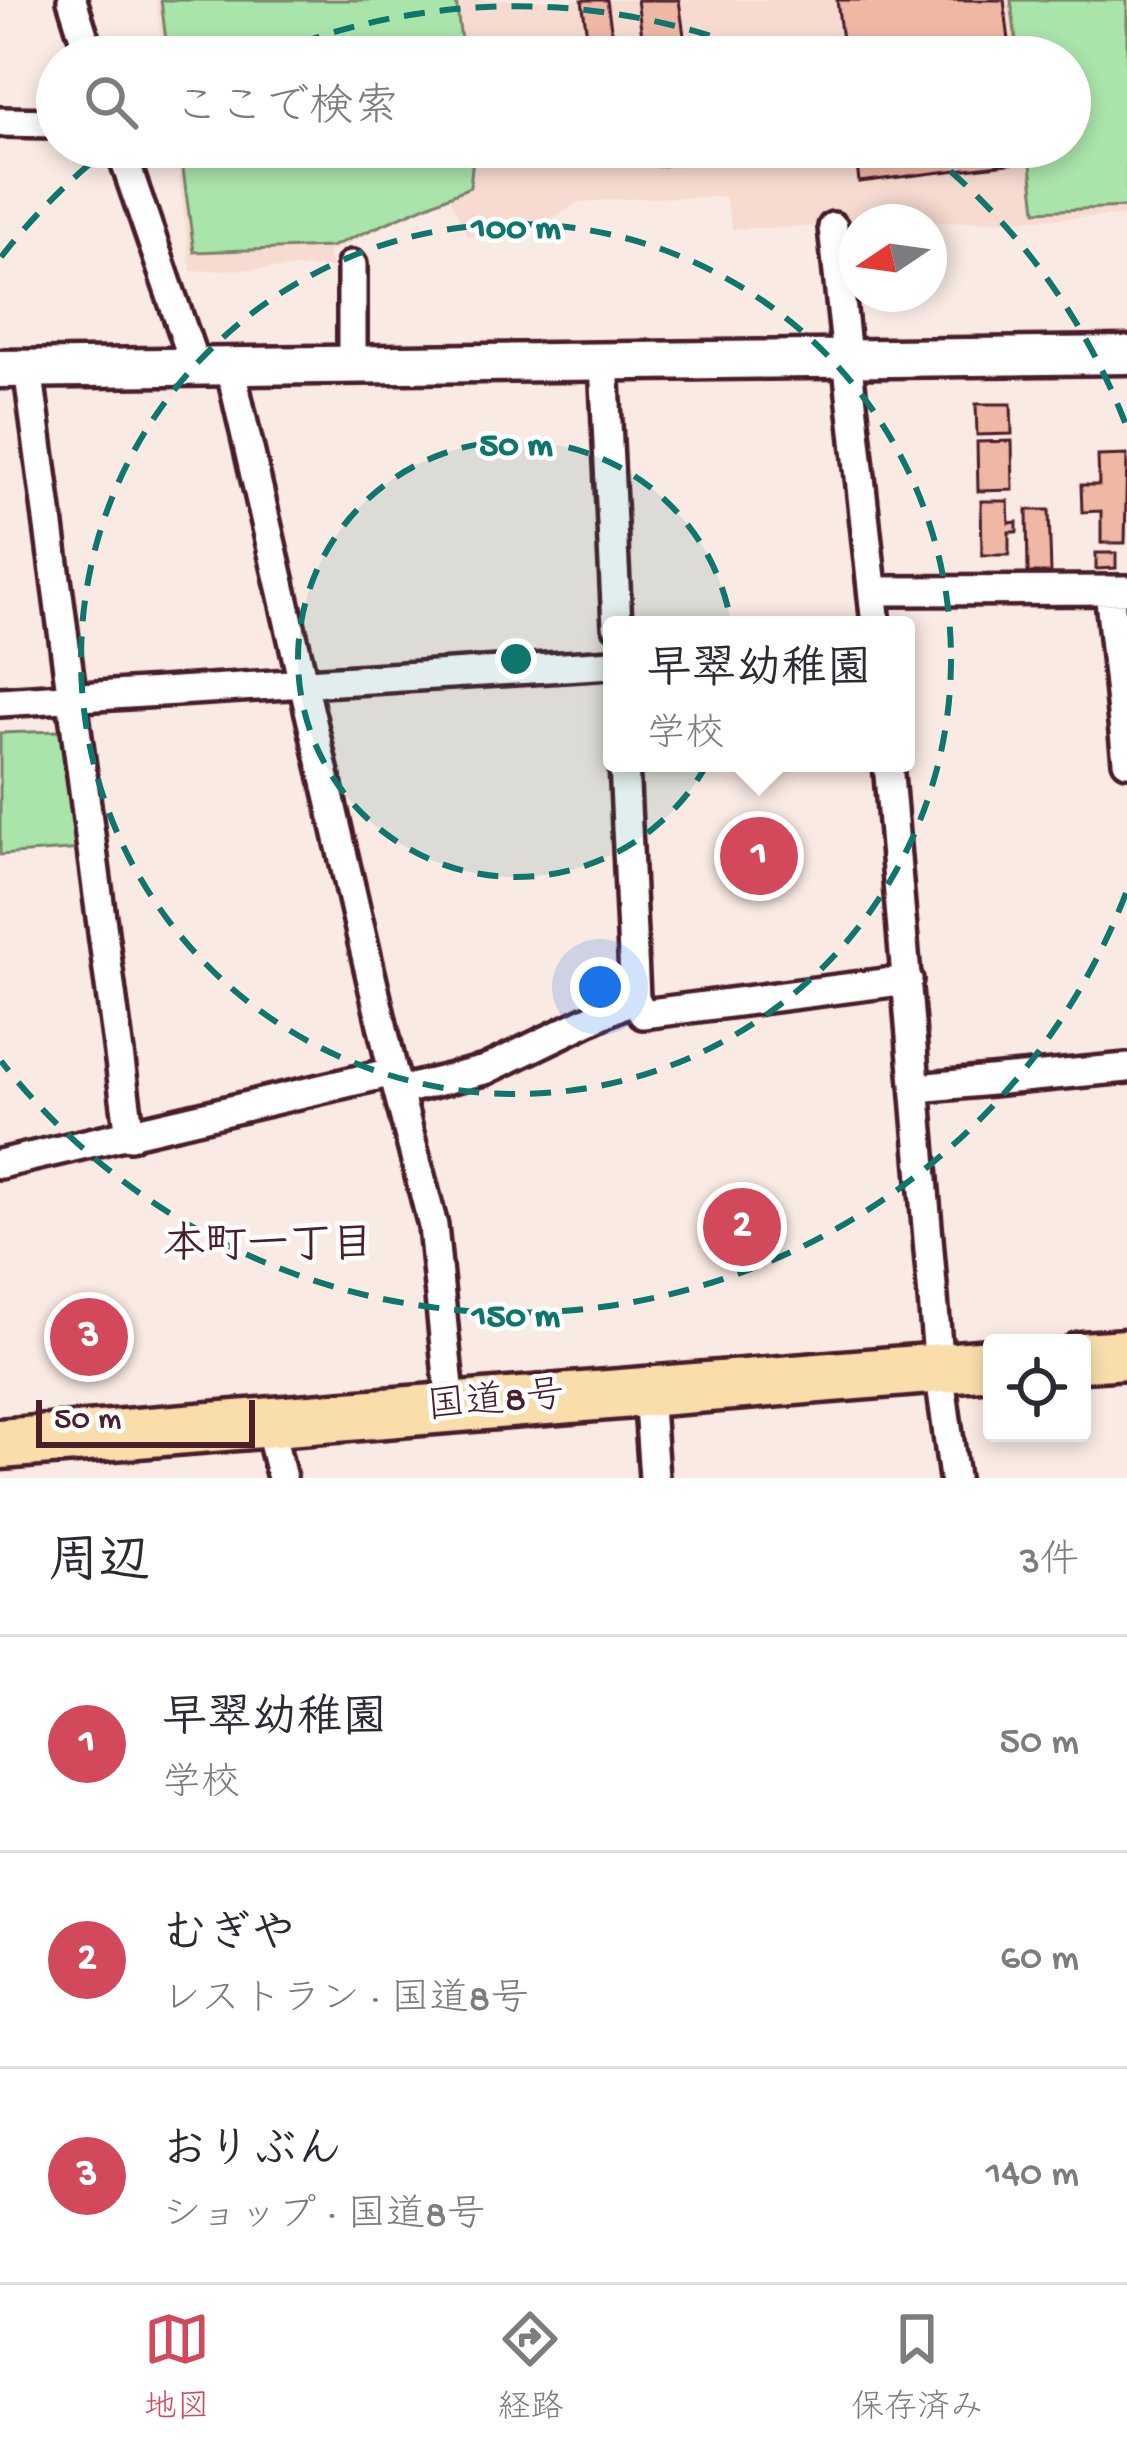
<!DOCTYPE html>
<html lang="ja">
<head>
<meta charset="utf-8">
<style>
  :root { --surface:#fff; --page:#f2f2f3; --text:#2b2b33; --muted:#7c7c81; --line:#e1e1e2; --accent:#d1495b }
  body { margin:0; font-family:"Gochi Hand","Klee One",sans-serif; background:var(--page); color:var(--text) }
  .controls { position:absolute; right:36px; bottom:36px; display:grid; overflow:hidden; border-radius:12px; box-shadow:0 6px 18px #0003 }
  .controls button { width:108px; height:108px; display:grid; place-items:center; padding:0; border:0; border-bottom:3px solid var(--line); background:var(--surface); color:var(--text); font:60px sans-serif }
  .compass { position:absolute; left:839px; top:204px; width:108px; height:108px; border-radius:50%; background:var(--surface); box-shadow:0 6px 18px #0003; rotate:257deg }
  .scale { position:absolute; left:36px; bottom:30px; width:219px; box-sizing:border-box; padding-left:12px; border:6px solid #4a1f2b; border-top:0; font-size:33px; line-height:42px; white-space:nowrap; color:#4a1f2b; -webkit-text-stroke:9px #fff; paint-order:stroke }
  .you { position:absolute; left:600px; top:987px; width:42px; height:42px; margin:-30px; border:9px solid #fff; border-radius:50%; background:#1a73e8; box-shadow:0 0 0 18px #1a73e833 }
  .badge { display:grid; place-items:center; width:78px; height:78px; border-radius:50%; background:var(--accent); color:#fff; font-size:39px; font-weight:700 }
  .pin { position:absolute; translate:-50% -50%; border:6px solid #fff; box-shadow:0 3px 12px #0006 }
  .popup { position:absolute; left:603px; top:616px; width:312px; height:156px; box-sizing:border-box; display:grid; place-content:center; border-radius:12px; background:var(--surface); filter:drop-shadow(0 3px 9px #0005); font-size:39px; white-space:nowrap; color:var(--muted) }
  .popup b { font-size:45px; color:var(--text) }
  .popup::after { content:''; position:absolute; left:50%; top:100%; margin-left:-24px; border:24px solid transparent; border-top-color:var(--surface) }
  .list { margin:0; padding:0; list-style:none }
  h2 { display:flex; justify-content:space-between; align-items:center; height:156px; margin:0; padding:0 48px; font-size:51px }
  h2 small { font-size:39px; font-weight:400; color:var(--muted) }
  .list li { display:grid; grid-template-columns:78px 1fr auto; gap:36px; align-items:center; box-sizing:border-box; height:216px; padding:0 48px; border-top:3px solid var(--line) }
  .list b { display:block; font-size:45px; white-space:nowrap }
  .list p { margin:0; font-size:39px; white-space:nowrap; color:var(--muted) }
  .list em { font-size:39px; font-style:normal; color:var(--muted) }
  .icon { flex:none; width:66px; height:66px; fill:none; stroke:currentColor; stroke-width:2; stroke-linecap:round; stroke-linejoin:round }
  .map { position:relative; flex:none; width:1127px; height:1478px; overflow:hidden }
  .search { position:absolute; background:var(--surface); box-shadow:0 6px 18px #0003; left:36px; right:36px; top:36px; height:132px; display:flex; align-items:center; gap:30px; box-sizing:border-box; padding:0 42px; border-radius:66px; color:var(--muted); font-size:45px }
  .sheet { height:804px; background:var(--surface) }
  nav { display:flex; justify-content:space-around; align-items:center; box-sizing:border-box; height:168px; border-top:3px solid var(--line); background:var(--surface); font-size:33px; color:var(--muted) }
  nav a { display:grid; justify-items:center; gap:6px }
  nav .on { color:var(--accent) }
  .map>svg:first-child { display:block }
  .built { fill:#f7dbd1 }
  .green { fill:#a9e4aa; stroke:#7a826a; stroke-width:3 }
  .building { fill:#efb8a5; stroke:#4a1f2b; stroke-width:3 }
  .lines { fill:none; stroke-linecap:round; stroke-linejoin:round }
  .minor-casing { stroke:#4a1f2b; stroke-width:36 }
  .tertiary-casing { stroke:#4a1f2b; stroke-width:45 }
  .trunk-casing { stroke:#4a1f2b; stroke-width:57 }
  .minor { stroke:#fff; stroke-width:27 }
  .tertiary { stroke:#fff; stroke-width:36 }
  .trunk { stroke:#f9deab; stroke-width:48 }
  .ring { fill:none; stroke:#0f766e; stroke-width:6; stroke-dasharray:21 15 }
  .labels { text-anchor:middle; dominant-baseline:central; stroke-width:9; stroke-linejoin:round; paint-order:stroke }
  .street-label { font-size:39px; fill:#4a1f2b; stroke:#fff }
  .neighbourhood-label { font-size:42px; font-weight:bold; fill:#4a1f2b; stroke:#fff }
  .centre { fill:#0f766e; stroke:#fff; stroke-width:6 }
  .ring-label { font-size:36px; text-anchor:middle; font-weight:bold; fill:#0f766e; stroke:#fff; stroke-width:9; stroke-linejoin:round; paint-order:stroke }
</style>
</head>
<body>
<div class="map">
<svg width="1127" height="1478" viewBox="0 0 1127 1478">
  <rect width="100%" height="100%" fill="#faeae4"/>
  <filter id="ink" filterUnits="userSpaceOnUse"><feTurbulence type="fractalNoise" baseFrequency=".00833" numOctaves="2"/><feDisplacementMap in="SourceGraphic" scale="24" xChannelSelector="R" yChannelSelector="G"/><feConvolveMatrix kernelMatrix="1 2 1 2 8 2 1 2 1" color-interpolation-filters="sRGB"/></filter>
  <g filter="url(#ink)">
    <!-- built -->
    <path class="built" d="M156,0h971v216l-395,13 -7,-32 -81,1 -65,4 -29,18 -82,17 -19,-41 -121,57 4,14 -141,4 -16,-124h895v-90h-907z"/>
    <!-- green -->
    <path class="green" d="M161,0h295l7,57h-295z
      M1011,0h116v207l-91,4 -7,-64h41v-90h-52z
      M180,147h294l-4,40 -139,60 -137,5z
      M58,731l8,9 16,109 -82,6v-122z"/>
    <!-- building -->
    <path class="building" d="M582,0h25l8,57h-25z
      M637,0h42l8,57h-42z
      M837,0h167l7,57h-167z
      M656,147h42l2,14 -42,5z
      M855,147h167l2,15 -165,20z
      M976,404h35l1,30 -35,1z
      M1012,441l1,49 -35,1 -1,-49z
      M1127,455l-2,88h-24v-32l-19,1 -1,-27h18l-1,-29z
      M981,501h27l1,22 8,-1v10h-8v23h-27z
      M1027,510h22l2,63h-23z
      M1096,553h20v15l-20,1z"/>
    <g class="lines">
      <!-- minor casing -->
      <g class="minor-casing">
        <path id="minor" d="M72,0l18,57
          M0,122l57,1
          M120,147l76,221
          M833,227l43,398
          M604,362l13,263
          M352,365v-100
          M230,367l163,705 40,154 18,181
          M28,368l102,768
          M1109,590l18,171
          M873,591l254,-1
          M0,702l612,-38
          M624,763l11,235 8,16 265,-34
          M888,763l51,606 15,109
          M918,1088l209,-20
          M399,1091l86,-21 150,-72
          M0,1164l393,-92
          M648,1392l6,86
          M268,1422l14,56"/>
      </g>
      <!-- tertiary casing -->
      <g class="tertiary-casing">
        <path id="tertiary" d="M0,369l1127,-14"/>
      </g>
      <!-- trunk casing -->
      <g class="trunk-casing">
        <path id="trunk" d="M1082,1357l45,-3
          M0,1444l992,-80"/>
      </g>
      <!-- minor -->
      <use href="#minor" class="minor"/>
      <!-- tertiary -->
      <use href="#tertiary" class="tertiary"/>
      <!-- trunk -->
      <use href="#trunk" class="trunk"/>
    </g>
  </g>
  <!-- distance rings -->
  <circle cx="516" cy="659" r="218" fill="#0f766e" fill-opacity=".12"/>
  <g class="ring">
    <circle cx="516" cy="659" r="218"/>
    <circle cx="516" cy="659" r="435"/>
    <path d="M1126 893A653 653 0 0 1 1 1061M1 257A653 653 0 0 1 109 148M266 56A653 653 0 0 1 766 56M923 148A653 653 0 0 1 1126 425"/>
  </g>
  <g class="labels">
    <!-- street labels -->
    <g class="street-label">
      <text transform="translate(496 1404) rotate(-5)">国道8号</text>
    </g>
    <!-- neighbourhood labels -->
    <g class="neighbourhood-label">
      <text x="268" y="1248">本町一丁目</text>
    </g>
  </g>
  <circle cx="516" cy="659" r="18" class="centre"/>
  <g class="ring-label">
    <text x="516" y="237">100 m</text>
    <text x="516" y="454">50 m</text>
    <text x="516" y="1325">150 m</text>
  </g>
</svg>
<div class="controls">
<button><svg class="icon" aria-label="locate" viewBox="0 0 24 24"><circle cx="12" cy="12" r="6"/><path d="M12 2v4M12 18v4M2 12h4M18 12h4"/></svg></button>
</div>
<svg class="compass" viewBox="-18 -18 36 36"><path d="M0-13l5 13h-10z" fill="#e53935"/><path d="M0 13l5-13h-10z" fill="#7c7c81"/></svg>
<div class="scale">50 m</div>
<div class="you"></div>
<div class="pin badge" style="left:759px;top:856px">1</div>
<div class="popup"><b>早翠幼稚園</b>学校</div>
<div class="pin badge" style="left:742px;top:1227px">2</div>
<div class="pin badge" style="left:89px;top:1337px">3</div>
<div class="search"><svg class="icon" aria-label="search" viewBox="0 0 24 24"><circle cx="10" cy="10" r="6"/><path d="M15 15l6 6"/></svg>ここで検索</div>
</div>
<section class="sheet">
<h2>周辺<small>3件</small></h2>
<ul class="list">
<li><span class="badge">1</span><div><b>早翠幼稚園</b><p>学校</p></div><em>50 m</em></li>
<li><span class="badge">2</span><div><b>むぎや</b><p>レストラン · 国道8号</p></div><em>60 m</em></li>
<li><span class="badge">3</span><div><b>おりぶん</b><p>ショップ · 国道8号</p></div><em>140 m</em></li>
</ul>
</section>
<nav>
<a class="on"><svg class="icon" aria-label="map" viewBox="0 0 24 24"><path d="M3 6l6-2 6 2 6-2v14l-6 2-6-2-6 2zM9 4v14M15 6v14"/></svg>地図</a>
<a><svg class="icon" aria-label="directions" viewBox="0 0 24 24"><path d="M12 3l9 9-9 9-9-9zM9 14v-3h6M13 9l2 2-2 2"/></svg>経路</a>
<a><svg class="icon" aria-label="saved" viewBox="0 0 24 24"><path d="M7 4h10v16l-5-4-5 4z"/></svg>保存済み</a>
</nav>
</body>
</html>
